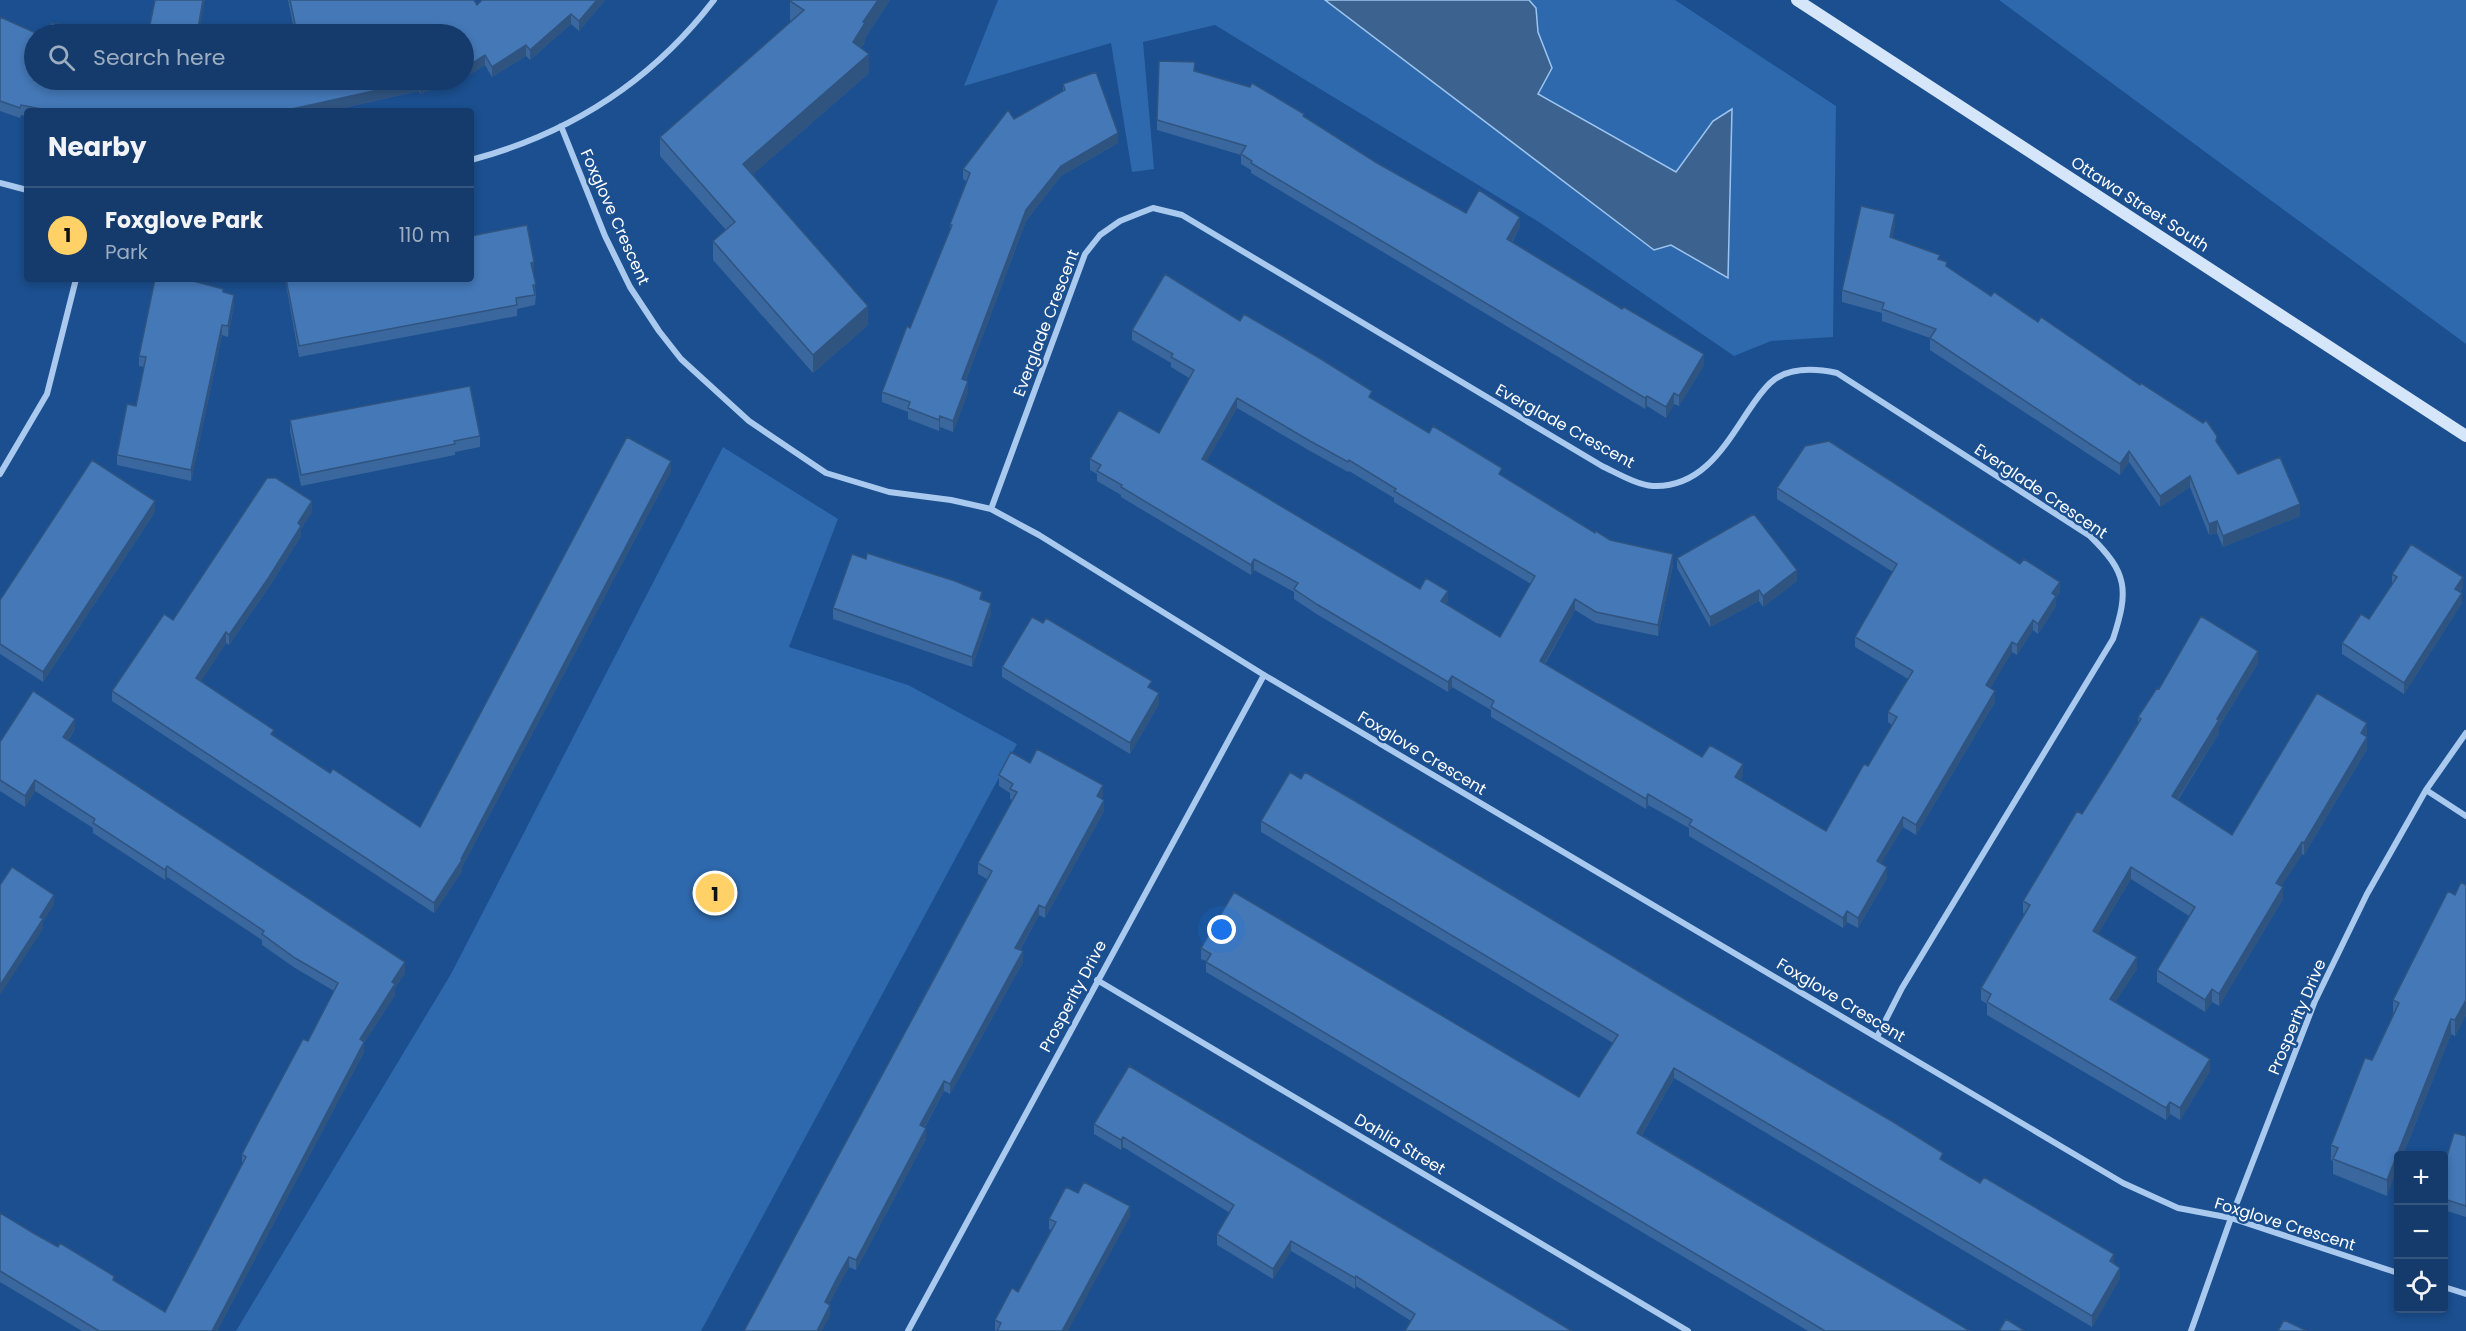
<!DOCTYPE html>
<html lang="en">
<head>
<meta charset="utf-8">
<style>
  :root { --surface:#143b6b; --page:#1d4271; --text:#f1f3f6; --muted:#9dadc1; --line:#33557e; --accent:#ffd166 }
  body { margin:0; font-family:Poppins,sans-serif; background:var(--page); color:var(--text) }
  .controls { position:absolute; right:18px; bottom:18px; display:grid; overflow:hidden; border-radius:6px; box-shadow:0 3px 9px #0003 }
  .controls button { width:54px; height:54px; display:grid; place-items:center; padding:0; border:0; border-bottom:2px solid var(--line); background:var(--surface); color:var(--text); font:30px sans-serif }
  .you { position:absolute; left:1222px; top:930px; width:21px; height:21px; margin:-15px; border:4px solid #fff; border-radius:50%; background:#1a73e8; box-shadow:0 0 0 9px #1a73e833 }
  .badge { display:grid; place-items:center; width:39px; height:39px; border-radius:50%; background:var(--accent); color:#111; font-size:20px; font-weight:700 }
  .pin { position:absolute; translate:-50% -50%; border:3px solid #fff; box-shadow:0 2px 6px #0006 }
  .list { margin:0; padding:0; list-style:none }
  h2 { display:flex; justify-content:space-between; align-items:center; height:78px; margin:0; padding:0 24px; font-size:26px }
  h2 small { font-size:20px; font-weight:400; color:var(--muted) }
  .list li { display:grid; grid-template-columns:39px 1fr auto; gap:18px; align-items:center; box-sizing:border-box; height:96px; padding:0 24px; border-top:2px solid var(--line) }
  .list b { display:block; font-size:22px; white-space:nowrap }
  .list p { margin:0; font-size:20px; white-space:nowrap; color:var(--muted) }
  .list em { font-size:20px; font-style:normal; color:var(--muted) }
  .icon { flex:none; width:33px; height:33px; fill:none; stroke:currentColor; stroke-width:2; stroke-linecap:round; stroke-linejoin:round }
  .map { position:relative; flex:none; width:2466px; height:1331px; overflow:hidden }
  .search { position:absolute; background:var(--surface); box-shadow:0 3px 9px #0003; left:24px; top:24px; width:450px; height:66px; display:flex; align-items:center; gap:15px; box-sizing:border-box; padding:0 21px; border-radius:33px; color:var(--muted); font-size:22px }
  .panel { position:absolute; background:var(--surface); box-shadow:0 3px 9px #0003; left:24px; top:108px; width:450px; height:174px; border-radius:6px }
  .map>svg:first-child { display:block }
  .green { fill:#2e69ad }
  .water { fill:#3c6290; stroke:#9cc4f0; stroke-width:1.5 }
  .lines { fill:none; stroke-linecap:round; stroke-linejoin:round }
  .street { stroke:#a9c9ee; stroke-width:6 }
  .secondary { stroke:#d6e6fa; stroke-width:12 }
  .wall { fill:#3a679d; fill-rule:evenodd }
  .shaded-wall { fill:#305480 }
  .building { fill:#4478b7; stroke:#305480; stroke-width:1.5; fill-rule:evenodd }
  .labels { text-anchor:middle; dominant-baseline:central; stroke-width:5; stroke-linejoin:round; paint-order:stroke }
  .street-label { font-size:16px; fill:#fff; stroke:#1b4f8f }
</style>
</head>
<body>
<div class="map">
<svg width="2466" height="1331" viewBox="0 0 2466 1331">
  <rect width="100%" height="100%" fill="#1b4f8f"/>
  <!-- green -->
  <path class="green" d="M998,0h677l161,106 -3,231 -62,4 -37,15 -195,-134 -324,-197 -72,17 11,127 -22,3 -21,-129 -147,43z
    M1999,0h467v344z
    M723,447l115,72 -49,128 119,38 109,59 -316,587h-465l215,-357z"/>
  <!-- water -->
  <path class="water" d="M1325,0h204l7,8 2,24 14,36 -14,26 138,78 37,-51 19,-12 -4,169 -57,-33 -17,5z"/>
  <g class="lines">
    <!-- street -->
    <path class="street" d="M561,126l44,110 25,51 29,44 22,28 68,62 77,52 63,19 62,8 40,9 48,26 225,140 859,508 55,25 53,10 167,55
      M471,160c98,-26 181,-79 243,-160
      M0,183l27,7
      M0,474l47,-80 29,-115
      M991,509l94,-255 15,-19 20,-14 20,-8 13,-5 29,7 420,251c15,7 35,19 51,20 51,2 74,-44 98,-79 7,-10 14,-21 24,-28 18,-12 43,-10 62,-6l253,163c38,37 39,54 23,103l-211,349 -25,49
      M2426,790l40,26
      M1097,980l591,351
      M2444,1287l22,7
      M908,1331l356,-656
      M2191,1331l40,-113 84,-217 52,-107 59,-104 40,-57"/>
    <!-- secondary -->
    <path class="secondary" d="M1797,0l669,436"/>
  </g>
  <!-- wall -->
  <path class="wall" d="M288,0h186l3,5 128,-5 -26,31 -8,-7 -41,36 -4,-4 -34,21 -7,-12 -14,9 -7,-40h-169z
    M790,0h100l-25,38v4l-4,6 8,25 -116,101 115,151 -55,48 -100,-113v-19l13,-11 -66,-74v-19l131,-116 -1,-1z
    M0,17l34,63h423l-37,14 -1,-3 -89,20h-303v5l-6,-1 -1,3 -20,-7z
    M1195,72l109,45 73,46 89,50 54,14 -8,15 192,123 -25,41 -5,-2 -8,14 -19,-12 -2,3 -394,-236v-3l-10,-6v-9l-84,-25v-10z
    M1063,84l55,59 -57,33 -35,45 -60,159 2,12 -15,40 -13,-5 -1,4 -31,-12v-7l-26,-10v-10l28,-64 40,-97v-7l17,-42 -4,-3v-10l51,-50 49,-27z
    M1895,225l-3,13 48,22 7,7 270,176 21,31 62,42 -77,31 -6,-14 -8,2 -19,-48 -30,20 -31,-45 -9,13 -190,-125v-12l-48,-17v-8l-40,-11v-12z
    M533,273l3,22 -1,10 -18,4v7l-218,41 -14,-78h186l63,-6z
    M190,279v1l33,13 11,12 -6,32 -6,-2 -31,146 -74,-16v-10l19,-49 8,-39 -5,-1v-10z
    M1240,321l262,155 93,57 78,32 -15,71 -62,-13 -21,-13 -30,54 157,93 41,18 -3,5 86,51 42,-65 24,-41 -4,-3v-10l20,-33 -53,-32v-10l38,-65 -116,-73v-11l283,104 -4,6v8l-18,28 -5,-4 -16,25 -5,-3 -22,36 5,14 -79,133 -13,-8 -22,36 6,15 -29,50 -11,-6 -4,6 -154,-92v-8l-41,-23 -2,4 -155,-92v-7l-39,-23 -4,5 -130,-77 -24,-16v-7l-40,-22 -3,5 -130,-78v-2l-24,-14v-7l-7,-4v-11l69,-26 30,-55 -18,-11v-4l-39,-23v-10zM1237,408l73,43 38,21 1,-1 45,27v4l137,82 -31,53 -54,-33 2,-3 -28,-12 -214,-127z
    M290,420l190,16v11l-25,5v3l-154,31 -11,-55z
    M671,471l-209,396v4l-28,42 -322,-212v-10l61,-71 139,-108 -11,17v7l-32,51 -40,58 -3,-2 -26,39 74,54 56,37 90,54z
    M155,512l-112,170 -43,-28v-54z
    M1677,558l120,23 -34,26 -4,-6 -49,26 -33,-59z
    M2392,574l71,13 -3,5 2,11 -58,91 -62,-40v-11l27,-24 23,-35z
    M982,600l9,13 -19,54 -139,-48v-11z
    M2258,663l-39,64v6l-41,67 54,35 135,-100 -1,1 1,13 -63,106 -2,-1 -21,32 2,13 -64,107 -7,-4 -7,10 -48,-30v-12l32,-54 -58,-37 -33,55 39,35 -22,33 95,69 -30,49 -10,-6 -4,6 -179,-105v-11l-6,-4v-12l44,-74 -2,-1v-12l59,-87 32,-51 24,-40v-6l21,-28z
    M1002,667l150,22 7,15 -29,50 -128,-77z
    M75,729l-7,12 337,232 -10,15v7l-31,48v9l-147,279h-135l-82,-49v-69l165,99 77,-147v-11l66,-113 26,-50 -39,-23 -33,-23v-5l-95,-63 -2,3 -72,-47v-5l-58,-37 -10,16 -25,-16v-49z
    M1030,763l73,32 -2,4 3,12 -59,107 -6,-3 -19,35 3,12 -73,132 -6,-3 -19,36 1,12 -70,131 -7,-3 -12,21 -8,16 1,12 -86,15 243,-452 -9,-5v-11l34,-63 -2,-1v-6l-11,-7v-11z
    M1261,821l682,340 171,103 6,14 -28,49 -418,-249 -32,57 328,196h-162l-602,-359v-11l-5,-2v-11l378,149 34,-54 -352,-211z
    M2466,885v130l-11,21 -4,-2 -48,121h-5l-11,41 -54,-22v-13l-2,-1v-15l62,-130v-15l62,-105z
    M1094,1124l478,207 -161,-10 -55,-35 -1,3 -64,-38 -18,28 -56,-34v-11l13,-21 -107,-66 -2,3 -27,-16z
    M2466,1136v81l-22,-7v-44z
    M1078,1193l52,24 -134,114 -1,-1v-10l23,-28 33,-62 -2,-1v-10z"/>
  <!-- shaded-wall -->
  <path class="shaded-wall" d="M203,0h2l-6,34h-2z
    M597,0h8l-26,31v-10z
    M878,0h12l-25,38v4l-12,19v-19l10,-20z
    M571,14v10l-41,36v-10z
    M526,45v11l-34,21v-10z
    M869,54v19l-126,110v-19z
    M485,55v10l-14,9 -7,3v-10z
    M432,80h25l-37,14v-10z
    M419,81v10l-89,20h-47z
    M1118,133v10l-57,33 -35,45 -64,169v-11l64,-169 35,-44z
    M1895,214v11l-5,23v-11z
    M1520,217v10l-13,22v-10z
    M534,262v11h-3v-10z
    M234,295v10l-6,32v-11z
    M868,306v19l-55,48v-18z
    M222,325v10l-31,146v-11z
    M1704,354v11l-25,41v-10z
    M968,381v11l-15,40v-11z
    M1674,393v11l-8,14v-11z
    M1647,396v10l-2,3v-11z
    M1237,398v10l-35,61v-10z
    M940,416v11l-1,4v-11z
    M2129,451v11l-9,13v-11z
    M671,461v10l-209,396v4l-28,42v-10l27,-44z
    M2190,476v11l-30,20v-11z
    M155,501v11l-112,170v-10z
    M312,501v11l-11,17v7l-32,51 -40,58v-10z
    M2300,504v12l-77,31v-11z
    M2217,521v12l-8,2v-11z
    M1673,554v11l-15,71v-11z
    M1254,559v11l-3,5v-10z
    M1797,570v11l-34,26v-11z
    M2463,577v10l-8,12v-10z
    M2060,582v10l-4,6v8l-18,28v-10l14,-31z
    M1759,590v11l-49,26v-10z
    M1448,591v10l-7,11v-11z
    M2462,593v10l-58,91v-11z
    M1575,599v11l-35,61v-10z
    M991,603v10l-19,54v-10z
    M2033,620v10l-16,25v-10z
    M226,632v11l-30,46v-11z
    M2012,642v10l-26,44v-11z
    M2258,651v12l-39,64v6l-47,75v-12l45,-77z
    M1452,676v11l-4,5v-10z
    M1995,691v11l-79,133v-10z
    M1159,693v11l-29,50v-11z
    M75,719v10l-12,19v-11z
    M2367,723v12l-6,10v-12z
    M2367,737v12l-63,106v-12z
    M1743,764v11l-8,12v-10z
    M35,780v11l-10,16v-11z
    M1103,785v10l-6,12v-11z
    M1648,794v11l-2,4v-10z
    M1104,800v11l-59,107v-10z
    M1903,817v10l-26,44v-10z
    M2302,842v12l-26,41v-12z
    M167,866v11l-2,3v-10z
    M1887,867v11l-29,50v-10z
    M2131,867v12l-38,64v-12z
    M2283,887v12l-64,107v-12z
    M54,895v10l-11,17v7l-43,66v-10l40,-68z
    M1039,905v10l-24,43v-10z
    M1847,911v11l-4,6v-10z
    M1023,951v11l-73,132v-10z
    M2137,957v12l-27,42v-12z
    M405,962v11l-10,15v7l-31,48v9l-147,279h-5l148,-292 32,-57z
    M2212,989v13l-7,10v-12z
    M2466,1000v15l-11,21v-16z
    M2451,1019v15l-48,121h-5v12l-11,29v-16z
    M2210,1059v12l-30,49v-12z
    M1674,1068v10l-37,65v-10z
    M944,1081v10l-24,44v-10z
    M2170,1102v12l-4,6v-12z
    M926,1128v11l-70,131v-10z
    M1123,1137v10l-2,3v-10z
    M1130,1206v11l-62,114h-6z
    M1291,1241v10l-18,28v-10z
    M2114,1254v11l-4,-4z
    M849,1257v10l-24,45v-10z
    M2120,1268v10l-28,49v-11z
    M1356,1276v10l-1,3v-11z
    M830,1305v11l-8,15h-5z"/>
  <!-- building -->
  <path class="building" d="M155,0h48l-6,34h-49z
    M290,0h184l3,5 5,-5h115l-18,21 -8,-7 -41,36 -4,-5 -34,22 -7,-12 -14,9 -7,3v-33h-167z
    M790,0h88l-15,22 2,1 -12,19 16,12 -126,110 125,142 -55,49 -100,-114 22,-19 -75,-85 144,-127 -14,-9z
    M0,17l38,17h-4v46h398l-12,4 -1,-3 -136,30h-231l-31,-6 -1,3 -20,-7z
    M51,23l38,8 -1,3h-39z
    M1159,61l36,1 -1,9 56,16 2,-4 52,31 -1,2 74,47 89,50 13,-23 41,27 -13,22 115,70 2,-2 80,47 -25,42 -5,-3 -8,14 -19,-11 -2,2 -394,-235 1,-2 -11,-7 5,-8 -89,-26z
    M1096,72l22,61 -57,33 -35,44 -64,169 6,2 -15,40 -13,-5 -1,4 -31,-12 2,-6 -28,-10 25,-66 3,2 42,-103 -2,-1 20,-51 -7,-4 45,-59 6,9 51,-29 -2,-6z
    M1861,206l34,8 -5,23 50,18 -2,4 9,3 -1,4 45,30 3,-4 44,30 3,-5 99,68 1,-2 62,40 3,-3 11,16 -1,5 22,33 42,-17 20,47 -77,32 -6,-15 -8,3 -19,-48 -30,20 -31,-45 -9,13 -190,-126 6,-9 -54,-20 2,-6 -42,-13z
    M527,225l7,37 -3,1 5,22h-3l2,10 -19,3 1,7 -218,41 -13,-67h185v-43z
    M1165,274l75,47 4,-7 77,45 51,32 -3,6 60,36 4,-7 69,42 -3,6 96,59 1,-2 14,9 63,14 -15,71 -62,-13 -21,-13 -35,62 162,96 8,-12 33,19 -8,13 91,54 38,-67 4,2 29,-49 -9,-5 25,-41 -58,-34 42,-73 -120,-76 28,-42 24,-5 191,123 4,-5 36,23 -8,11 4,3 -18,28 -5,-4 -16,25 -5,-3 -26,43 9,6 -79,134 -13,-8 -26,44 10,6 -29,51 -11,-7 -4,7 -154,-93 3,-5 -44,-26 -2,5 -155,-92 3,-6 -42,-25 -4,6 -130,-77 -24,-16 4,-6 -44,-24 -3,6 -130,-78 1,-2 -25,-14 4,-6 -11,-6 29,-49 40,23 35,-63 -23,-13 2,-3 -41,-24zM1237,398l73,43 38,21 1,-2 47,29 -2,2 141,85 -35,61 -59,-36 7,-10 -22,-13 -6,11 -218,-130z
    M155,279h34v1l34,9v3l11,3 -6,31 -6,-1 -31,145 -74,-15 10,-51 9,2 10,-49 -7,-1z
    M470,386l10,50 -26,5 1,3 -154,31 -11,-55z
    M627,437l44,24 -210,398 1,1 -28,43 -322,-212 52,-77 9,6 94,-142h9l36,23 -14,22 3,3 -32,51 -40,58 -3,-3 -30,46 78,52 -3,4 59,39 3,-4 87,58z
    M92,460l63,41 -112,171 -43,-28v-44z
    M1754,514l43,56 -34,26 -4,-6 -49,27 -33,-59z
    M2411,544l52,33 -8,12 7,4 -58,90 -62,-40 19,-29 8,5 28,-42 -5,-3z
    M867,553l88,28 27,11 -2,7 11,4 -19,54 -139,-49 19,-54 14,5z
    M2201,616l57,35 -41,68 2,1 -47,76 60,39 85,-142 50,30 -6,10 6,4 -63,106 -2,-1 -26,41 7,4 -64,107 -7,-5 -7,11 -48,-30 38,-63 -64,-40 -38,64 44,26 -27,42 100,60 -30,49 -10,-6 -4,6 -179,-106 4,-8 -10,-6 49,-83 -7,-4 54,-90 5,3 32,-51 27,-44 -3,-2 19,-29 2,1z
    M1032,617l11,6 3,-5 106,63 -4,6 11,6 -29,50 -128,-76z
    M33,691l42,28 -12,18 342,225 -13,20 3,2 -35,55 4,3 -152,289h-113l-99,-60v-58l35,21 23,13 2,-4 54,33 -1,4 52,32 81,-155 -4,-3 16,-31 45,-84 5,2 30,-58 -43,-25 -33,-24 2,-3 -97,-65 -2,4 -72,-47 2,-4 -60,-39 -10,16 -25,-16v-38z
    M1037,749l66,36 -6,11 7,4 -59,108 -6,-3 -24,43 8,3 -73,133 -6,-3 -24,44 6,3 -70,132 -7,-3 -12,21 -12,24 5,3 -13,26h-73l248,-460 -14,-8 39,-71 -7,-3 3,-5 -14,-9 12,-23 19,11z
    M1290,772l11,7 4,-7 50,29 338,203 202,119 48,30 -3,6 40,24 4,-6 130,77 -4,7 10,7 -28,48 -418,-248 -37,65 333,198h-145l-619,-369 5,-8 -10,-6 33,-56 345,205 39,-62 -357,-214z
    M12,867l42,28 -14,22 3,2 -43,66v-100z
    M2461,882l5,3v115l-11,20 -4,-1 -64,161 -54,-21 5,-11 -7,-3 34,-87 7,2 27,-57 -6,-3 55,-109 7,4z
    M1129,1066l443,265h-167l10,-17 -59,-38 -1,2 -64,-37 -18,28 -56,-35 17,-29 -111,-68 -2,3 -27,-16z
    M2454,1133l12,3v70l-22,-7v-33z
    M1084,1182l46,24 -68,125h-65l4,-8 -6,-3 17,-32 6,4 38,-70 -7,-3 17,-32 12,6z
    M2006,1319l19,12h-26z
    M2284,1320l23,11h-29z"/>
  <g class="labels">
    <!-- street labels -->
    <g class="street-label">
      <text transform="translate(2140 204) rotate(33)">Ottawa Street South</text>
      <text transform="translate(615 217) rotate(66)">Foxglove Crescent</text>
      <text transform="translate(1046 323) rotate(-69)">Everglade Crescent</text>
      <text transform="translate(1565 426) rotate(29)">Everglade Crescent</text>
      <text transform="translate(2041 491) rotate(34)">Everglade Crescent</text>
      <text transform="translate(1422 753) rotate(31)">Foxglove Crescent</text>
      <text transform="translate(1073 996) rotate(-62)">Prosperity Drive</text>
      <text transform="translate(1841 1000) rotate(31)">Foxglove Crescent</text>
      <text transform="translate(2297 1017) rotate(-67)">Prosperity Drive</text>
      <text transform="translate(1400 1144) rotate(31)">Dahlia Street</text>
      <text transform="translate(2285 1224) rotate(17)">Foxglove Crescent</text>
    </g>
  </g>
</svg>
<div class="controls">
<button>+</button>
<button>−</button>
<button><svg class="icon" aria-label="locate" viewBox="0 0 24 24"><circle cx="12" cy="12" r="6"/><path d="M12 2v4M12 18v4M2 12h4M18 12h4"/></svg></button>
</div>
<div class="you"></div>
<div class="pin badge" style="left:715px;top:893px">1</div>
<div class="search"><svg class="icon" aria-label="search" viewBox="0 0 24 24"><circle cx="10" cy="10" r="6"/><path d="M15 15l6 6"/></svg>Search here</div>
<section class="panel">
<h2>Nearby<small></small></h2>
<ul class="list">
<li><span class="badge">1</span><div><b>Foxglove Park</b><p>Park</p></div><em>110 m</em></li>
</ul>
</section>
</div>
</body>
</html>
